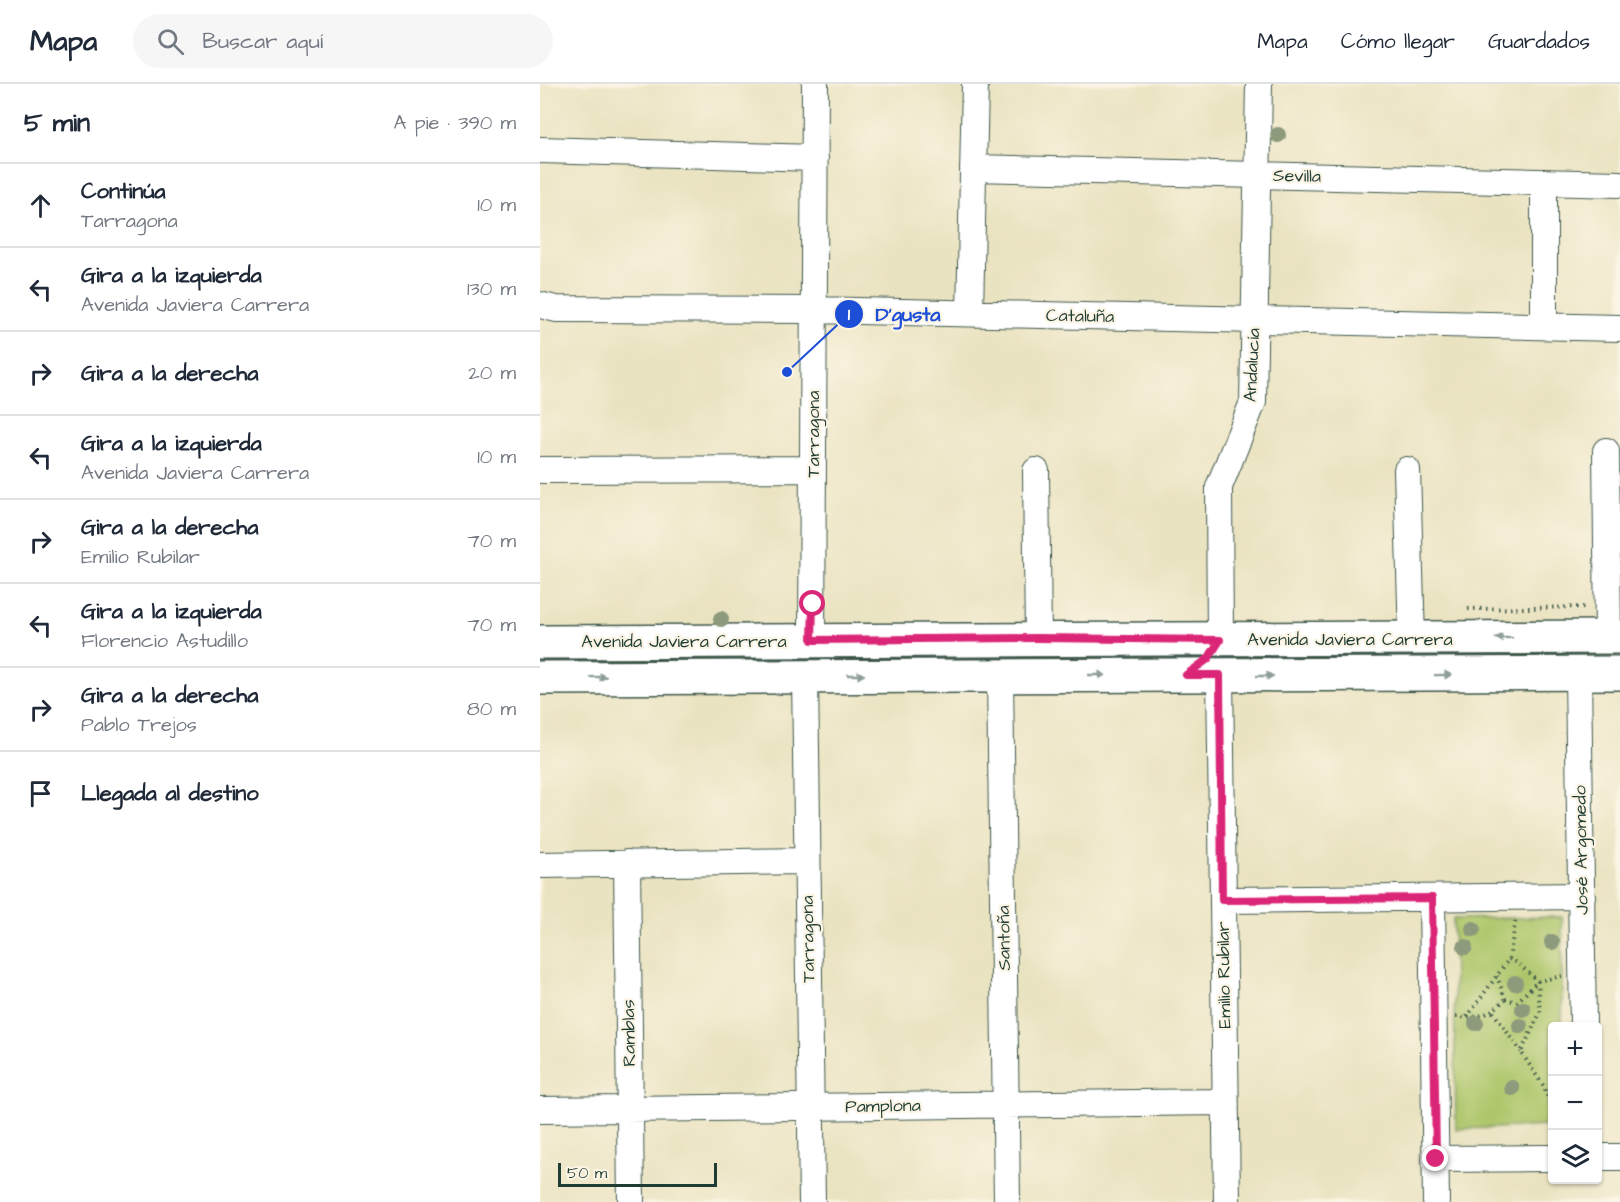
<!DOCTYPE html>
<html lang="es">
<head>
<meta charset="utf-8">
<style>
  :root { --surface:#fff; --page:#f6f6f7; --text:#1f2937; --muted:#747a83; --line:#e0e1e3 }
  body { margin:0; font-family:"Architects Daughter",sans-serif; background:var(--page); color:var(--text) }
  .controls { position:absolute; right:18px; bottom:18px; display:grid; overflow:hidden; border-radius:6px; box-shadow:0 2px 4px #0004 }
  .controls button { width:54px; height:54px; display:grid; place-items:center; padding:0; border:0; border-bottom:2px solid var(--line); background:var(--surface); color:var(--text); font:30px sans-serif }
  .scale { position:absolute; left:18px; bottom:15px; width:159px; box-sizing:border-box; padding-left:6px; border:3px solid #1f3d34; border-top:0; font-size:16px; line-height:21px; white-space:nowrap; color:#1f3d34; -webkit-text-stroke:4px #fcf5e5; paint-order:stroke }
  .stop { position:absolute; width:18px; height:18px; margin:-14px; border:4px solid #db2777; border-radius:50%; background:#fff }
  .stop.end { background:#db2777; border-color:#fff; box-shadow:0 2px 6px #0008 }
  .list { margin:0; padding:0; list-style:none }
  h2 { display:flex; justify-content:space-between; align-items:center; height:78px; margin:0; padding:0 24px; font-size:26px }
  h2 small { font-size:20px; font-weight:400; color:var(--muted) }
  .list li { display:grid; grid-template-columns:39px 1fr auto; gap:18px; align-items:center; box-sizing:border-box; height:84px; padding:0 24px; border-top:2px solid var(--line) }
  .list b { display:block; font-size:22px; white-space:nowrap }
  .list p { margin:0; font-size:20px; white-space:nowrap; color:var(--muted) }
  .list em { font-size:20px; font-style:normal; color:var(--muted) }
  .icon { flex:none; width:33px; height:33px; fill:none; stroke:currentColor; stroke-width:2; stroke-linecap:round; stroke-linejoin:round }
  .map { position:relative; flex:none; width:1080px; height:1118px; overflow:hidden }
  header { display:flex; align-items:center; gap:36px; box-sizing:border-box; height:84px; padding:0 30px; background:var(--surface); border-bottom:2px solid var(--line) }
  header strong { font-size:28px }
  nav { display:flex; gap:33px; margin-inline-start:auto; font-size:21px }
  .search { width:420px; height:54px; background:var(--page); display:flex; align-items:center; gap:15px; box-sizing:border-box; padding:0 21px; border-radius:33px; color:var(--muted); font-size:22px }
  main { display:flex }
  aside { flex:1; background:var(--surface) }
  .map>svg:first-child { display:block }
  .green { fill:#aec66b; stroke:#668250; stroke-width:1.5 }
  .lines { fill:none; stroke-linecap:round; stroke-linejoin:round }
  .street-casing { stroke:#3d5649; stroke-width:28 }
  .primary-casing { stroke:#3d5649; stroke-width:36 }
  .path { stroke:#3d5649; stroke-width:4; stroke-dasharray:1.5 4.5; stroke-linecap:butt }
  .street { stroke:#fff; stroke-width:26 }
  .primary { stroke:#fff; stroke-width:33 }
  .tree { fill:#8e9a7b }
  .oneway { fill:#8f9e9a }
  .route { stroke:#db2777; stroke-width:8 }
  .labels { text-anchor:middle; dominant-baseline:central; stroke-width:4.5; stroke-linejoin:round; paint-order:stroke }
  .street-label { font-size:18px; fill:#1f3d34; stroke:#fcf5e5 }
  .leader { fill:none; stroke:#1d4ed8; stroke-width:2 }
  .callout-dot { fill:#1d4ed8; stroke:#fcf5e5; stroke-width:2 }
  .mark-label { font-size:18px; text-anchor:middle; font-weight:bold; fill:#fff }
  .callout-label { font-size:20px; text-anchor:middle; font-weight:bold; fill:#1d4ed8; stroke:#fcf5e5; stroke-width:4.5; stroke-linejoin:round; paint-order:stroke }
</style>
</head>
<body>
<header>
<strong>Mapa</strong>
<div class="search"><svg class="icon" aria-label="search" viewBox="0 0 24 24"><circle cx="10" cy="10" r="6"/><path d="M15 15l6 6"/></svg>Buscar aquí</div>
<nav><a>Mapa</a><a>Cómo llegar</a><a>Guardados</a></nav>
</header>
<main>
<aside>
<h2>5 min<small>A pie · 390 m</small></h2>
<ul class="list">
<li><svg class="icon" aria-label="ahead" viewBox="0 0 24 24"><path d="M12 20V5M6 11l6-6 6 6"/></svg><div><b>Continúa</b><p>Tarragona</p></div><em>10 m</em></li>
<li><svg class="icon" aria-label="left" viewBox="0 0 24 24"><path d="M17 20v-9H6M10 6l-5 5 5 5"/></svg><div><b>Gira a la izquierda</b><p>Avenida Javiera Carrera</p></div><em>130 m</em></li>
<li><svg class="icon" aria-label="right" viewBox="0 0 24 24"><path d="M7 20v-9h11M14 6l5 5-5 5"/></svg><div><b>Gira a la derecha</b></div><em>20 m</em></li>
<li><svg class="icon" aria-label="left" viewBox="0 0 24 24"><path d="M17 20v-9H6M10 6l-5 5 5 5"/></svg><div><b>Gira a la izquierda</b><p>Avenida Javiera Carrera</p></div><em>10 m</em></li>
<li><svg class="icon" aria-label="right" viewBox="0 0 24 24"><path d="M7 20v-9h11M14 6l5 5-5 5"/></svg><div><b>Gira a la derecha</b><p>Emilio Rubilar</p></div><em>70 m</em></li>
<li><svg class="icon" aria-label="left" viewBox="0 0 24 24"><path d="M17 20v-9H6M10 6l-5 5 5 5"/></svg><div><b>Gira a la izquierda</b><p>Florencio Astudillo</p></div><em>70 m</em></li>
<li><svg class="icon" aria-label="right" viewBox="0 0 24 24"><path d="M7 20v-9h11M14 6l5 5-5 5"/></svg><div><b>Gira a la derecha</b><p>Pablo Trejos</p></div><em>80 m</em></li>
<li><svg class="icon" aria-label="arrive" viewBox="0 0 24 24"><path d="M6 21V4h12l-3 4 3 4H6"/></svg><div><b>Llegada al destino</b></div></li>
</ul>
</aside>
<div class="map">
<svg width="1080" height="1118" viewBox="0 0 1080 1118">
  <rect width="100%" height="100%" fill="#fcf5e5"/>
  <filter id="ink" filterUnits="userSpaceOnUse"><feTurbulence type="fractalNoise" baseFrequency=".0167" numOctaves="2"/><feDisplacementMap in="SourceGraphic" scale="12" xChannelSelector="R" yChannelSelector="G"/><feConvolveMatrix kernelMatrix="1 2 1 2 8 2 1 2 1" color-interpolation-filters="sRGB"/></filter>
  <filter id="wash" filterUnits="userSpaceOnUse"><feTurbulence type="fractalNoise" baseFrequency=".008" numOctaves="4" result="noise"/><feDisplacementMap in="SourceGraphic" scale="24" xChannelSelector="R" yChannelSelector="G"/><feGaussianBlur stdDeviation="1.35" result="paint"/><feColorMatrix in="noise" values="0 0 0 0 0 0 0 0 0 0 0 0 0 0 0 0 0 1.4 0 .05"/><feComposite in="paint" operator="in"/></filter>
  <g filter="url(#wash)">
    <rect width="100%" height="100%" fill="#eae3c1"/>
    <!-- green -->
    <path class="green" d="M396,562l214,3 -31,13 -209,-3z
      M1022,833v109h-10v100l-96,3 -3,-210z"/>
  </g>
  <g filter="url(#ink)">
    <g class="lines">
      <!-- street casing -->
      <g class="street-casing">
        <path id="street" d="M0,66l275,8
          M433,84l647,16
          M0,221l16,4 258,1 806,18
          M430,229l5,-229
          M1004,242v-144
          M1066,367l2,186
          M0,386l273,-1
          M867,386l5,169
          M496,387l2,167
          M272,556l3,-556
          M680,556l-1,-153 34,-85 6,-318
          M1038,590l5,352
          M265,591l7,527
          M460,591l7,527
          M680,591l7,527
          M87,779l4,339
          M0,781l267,-4
          M892,814l4,304
          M683,816l359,-4
          M0,1026l685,-8
          M1058,1073h22
          M895,1075l117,-1"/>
      </g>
      <!-- primary casing -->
      <g class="primary-casing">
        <path id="primary" d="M0,558l1080,-5
          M0,594c360,-4 720,-1 1080,-5"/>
      </g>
      <!-- path -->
      <path class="path" d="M928,525l118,-2
        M969,875l7,3 22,19 24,-5
        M998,897l2,32 -19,39 23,35 8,22
        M965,915l12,3 20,-20
        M953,928l28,40
        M916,933c23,1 33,-1 49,-18l-8,-23
        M927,933l42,-58 7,-41"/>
      <!-- street -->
      <use href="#street" class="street"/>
      <!-- primary -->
      <use href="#primary" class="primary"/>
    </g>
    <!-- trees -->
    <g class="tree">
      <circle cx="738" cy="51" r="8"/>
      <circle cx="181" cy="535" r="8"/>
      <circle cx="933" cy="845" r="8"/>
      <circle cx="1012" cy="858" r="8"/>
      <circle cx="925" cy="863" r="8"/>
      <circle cx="975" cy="899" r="8"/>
      <circle cx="983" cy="925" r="8"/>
      <circle cx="936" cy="939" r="8"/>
      <circle cx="980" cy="942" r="8"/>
      <circle cx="972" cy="1004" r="8"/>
    </g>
    <!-- one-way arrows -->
    <defs><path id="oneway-solid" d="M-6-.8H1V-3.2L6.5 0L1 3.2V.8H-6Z" transform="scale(1.5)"/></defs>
    <g class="oneway">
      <use href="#oneway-solid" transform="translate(964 554) rotate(179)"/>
      <use href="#oneway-solid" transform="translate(316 591)"/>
      <use href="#oneway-solid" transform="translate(557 591)"/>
      <use href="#oneway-solid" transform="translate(903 591) rotate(-1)"/>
      <use href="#oneway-solid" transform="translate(725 592)"/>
      <use href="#oneway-solid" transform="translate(58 593) rotate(-1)"/>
    </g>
  </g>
  <g class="lines" filter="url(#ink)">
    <!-- route -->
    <path class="route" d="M273,520l-1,36 226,-2 182,2 -12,19 -22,16h34l2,225 210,-2 4,261"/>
  </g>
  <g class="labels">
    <!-- street labels -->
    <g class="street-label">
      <text transform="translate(757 92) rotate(1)">Sevilla</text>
      <text transform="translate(540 232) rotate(1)">Cataluña</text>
      <text transform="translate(712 281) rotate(-87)">Andalucía</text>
      <text transform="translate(273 350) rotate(-90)">Tarragona</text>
      <text x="810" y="555">Avenida Javiera Carrera</text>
      <text x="144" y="557">Avenida Javiera Carrera</text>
      <text transform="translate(1041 766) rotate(-91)">José Argomedo</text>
      <text transform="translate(464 854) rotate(-91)">Santoña</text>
      <text transform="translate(268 855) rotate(-91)">Tarragona</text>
      <text transform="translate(684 891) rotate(-91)">Emilio Rubilar</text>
      <text transform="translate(89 949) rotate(-91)">Ramblas</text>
      <text transform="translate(343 1022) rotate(-1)">Pamplona</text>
    </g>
  </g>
  <!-- callouts -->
  <path class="leader" d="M247 288L309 230"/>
  <g class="callout-dot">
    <circle cx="247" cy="288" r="6"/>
    <circle cx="309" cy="230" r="15"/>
  </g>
  <g class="mark-label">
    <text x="309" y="236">1</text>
  </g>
  <g class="callout-label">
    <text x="368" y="237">D'gusta</text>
  </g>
</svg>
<div class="controls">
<button>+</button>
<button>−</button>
<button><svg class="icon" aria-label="layers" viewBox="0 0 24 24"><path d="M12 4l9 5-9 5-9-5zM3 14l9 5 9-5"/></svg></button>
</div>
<div class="scale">50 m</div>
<div class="stop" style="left:273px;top:520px"></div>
<div class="stop end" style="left:896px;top:1075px"></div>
</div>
</main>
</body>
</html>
